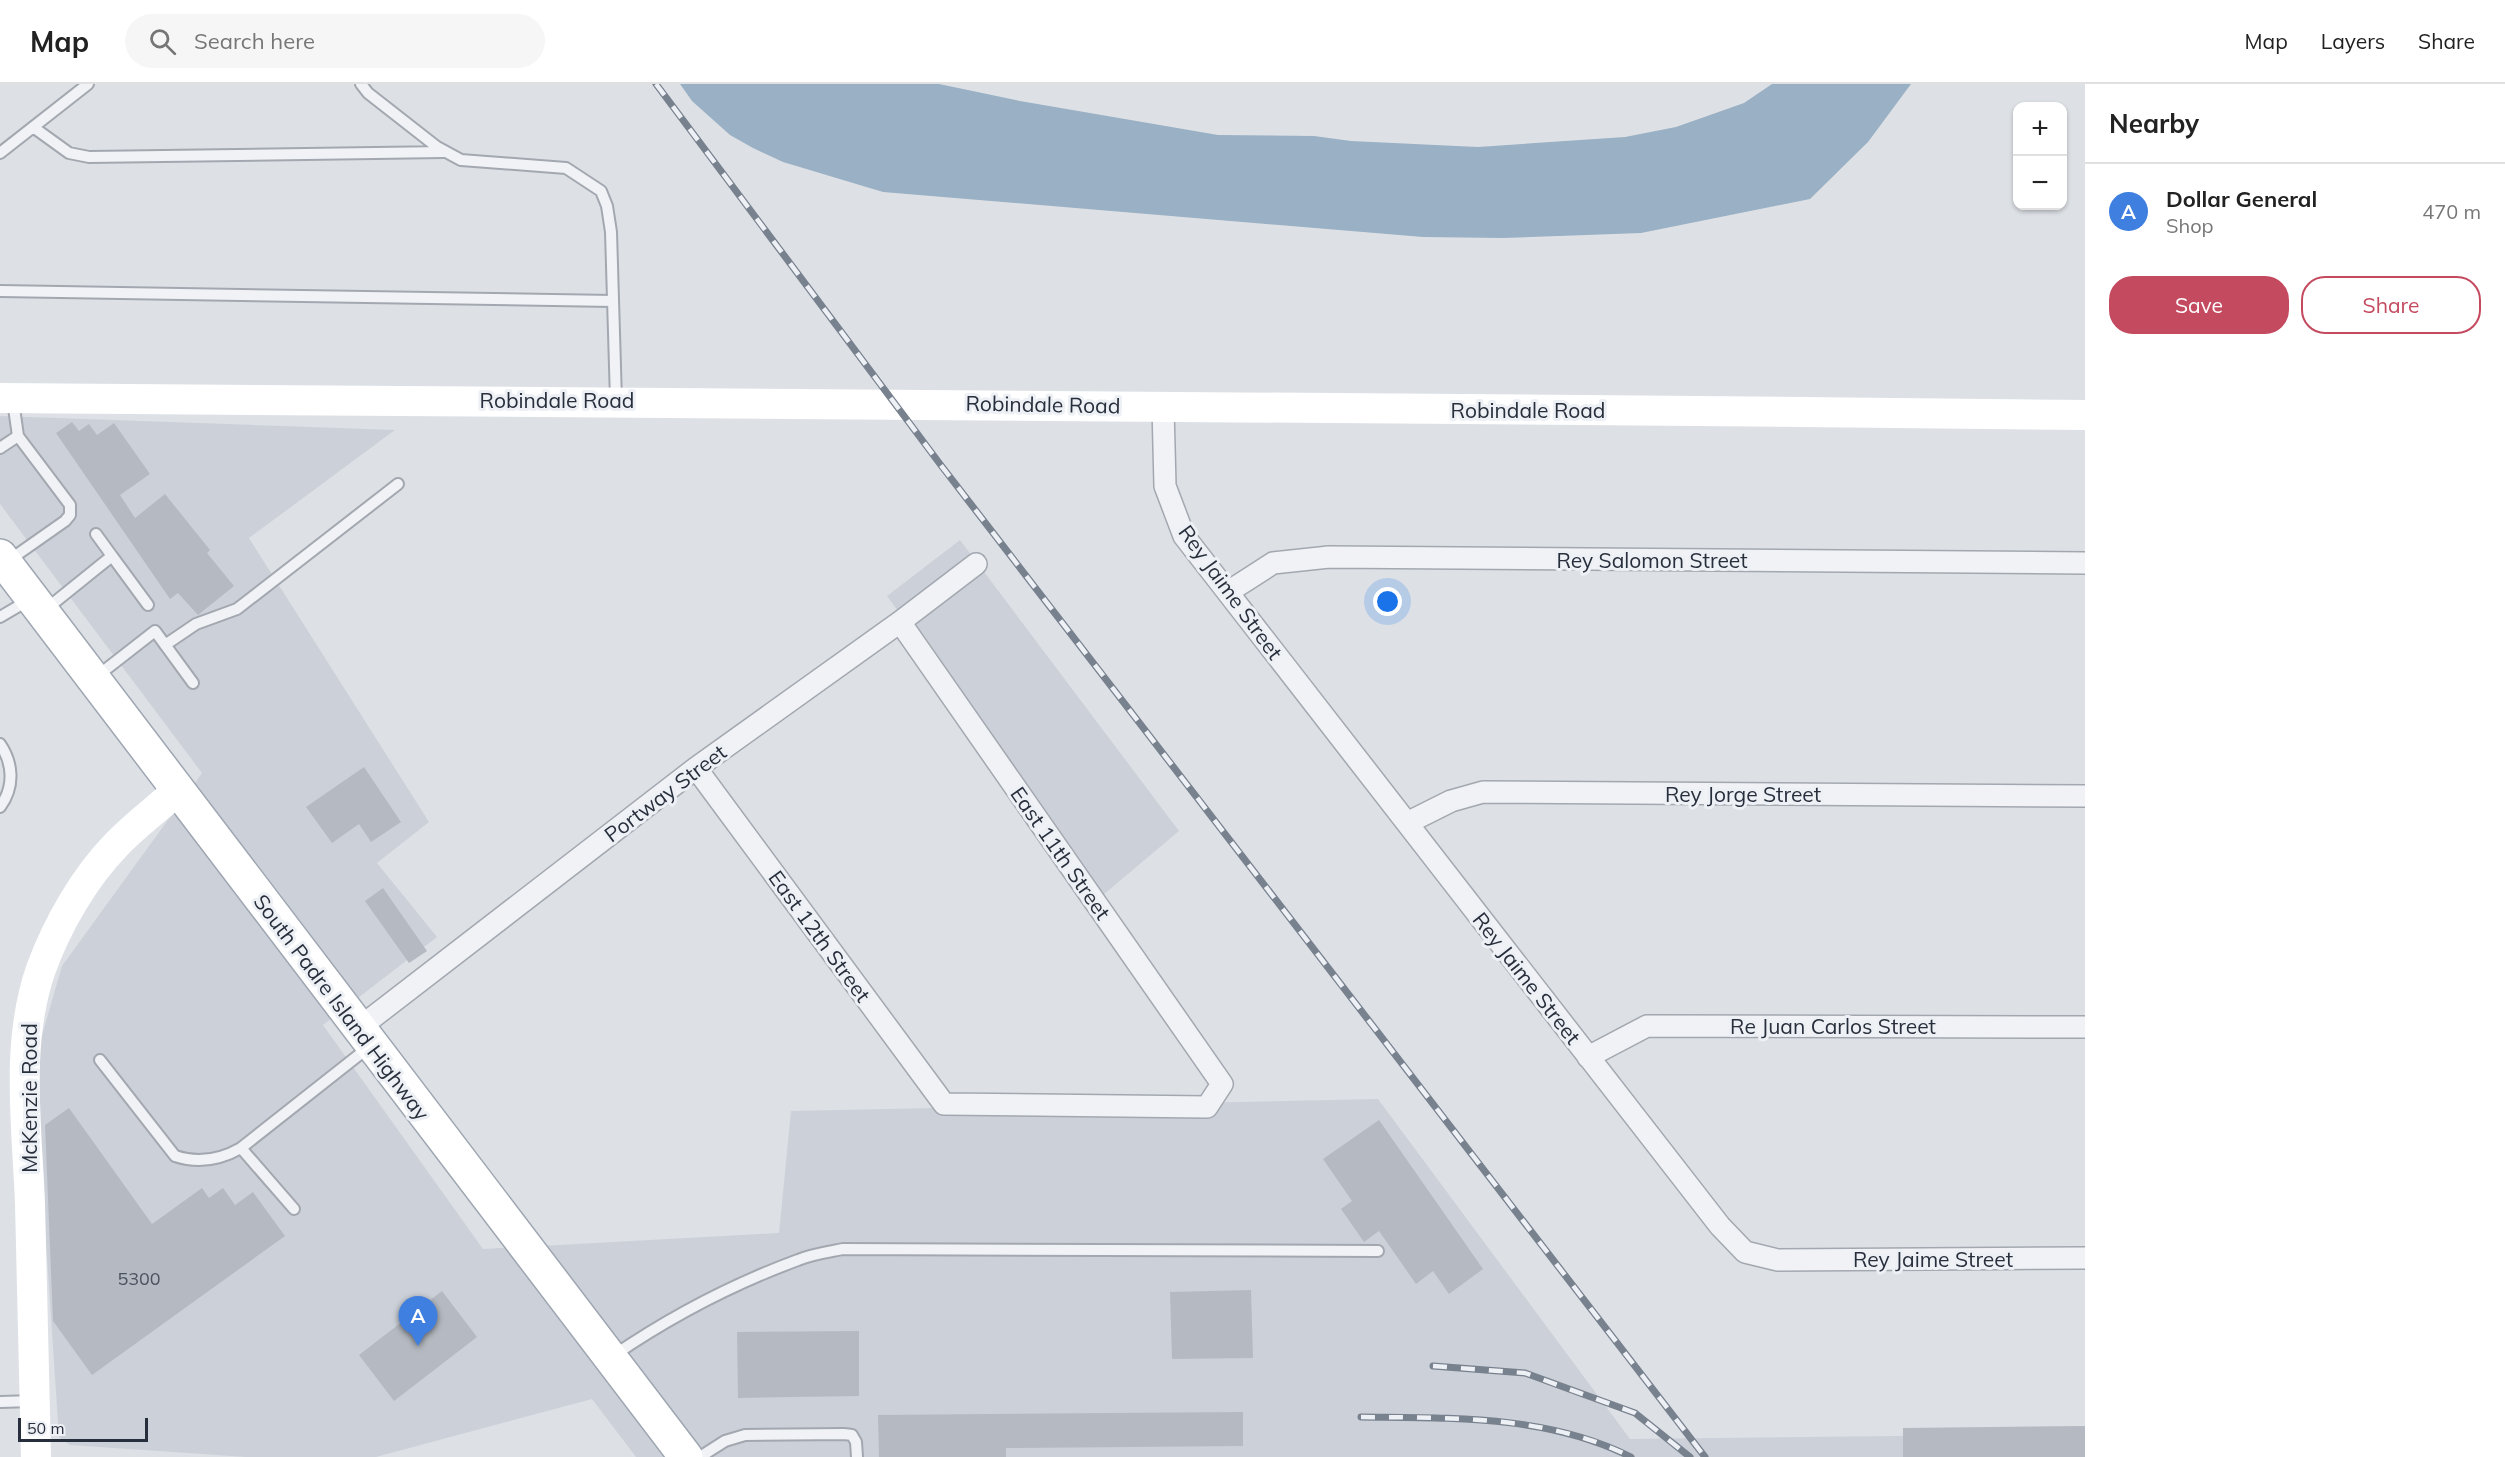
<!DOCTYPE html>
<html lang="en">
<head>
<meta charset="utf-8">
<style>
  :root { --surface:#fff; --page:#f6f6f6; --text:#222; --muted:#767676; --line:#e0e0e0; --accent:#c44a5f }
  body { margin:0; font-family:Mulish,sans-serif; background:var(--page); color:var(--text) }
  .controls { position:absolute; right:18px; top:18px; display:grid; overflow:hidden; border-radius:12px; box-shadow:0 2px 4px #0004 }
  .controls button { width:54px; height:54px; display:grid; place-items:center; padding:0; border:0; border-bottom:2px solid var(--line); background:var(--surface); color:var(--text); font:30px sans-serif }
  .scale { position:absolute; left:18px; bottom:15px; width:130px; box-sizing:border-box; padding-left:6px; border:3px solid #282f3c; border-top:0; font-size:16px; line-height:21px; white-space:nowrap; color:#282f3c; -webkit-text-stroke:4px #edf0f4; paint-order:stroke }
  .you { position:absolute; left:1388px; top:518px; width:21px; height:21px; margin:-15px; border:4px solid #fff; border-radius:50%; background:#1a73e8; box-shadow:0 0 0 9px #1a73e833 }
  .badge { display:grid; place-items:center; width:39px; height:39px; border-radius:50%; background:var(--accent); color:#fff; font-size:20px; font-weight:700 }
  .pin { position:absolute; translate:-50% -50px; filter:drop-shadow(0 2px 3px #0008) }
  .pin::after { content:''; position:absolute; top:32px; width:21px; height:18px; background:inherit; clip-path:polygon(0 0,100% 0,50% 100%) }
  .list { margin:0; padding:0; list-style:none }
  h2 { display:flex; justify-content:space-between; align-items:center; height:78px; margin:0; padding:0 24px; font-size:26px }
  h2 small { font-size:20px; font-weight:400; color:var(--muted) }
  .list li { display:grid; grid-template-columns:39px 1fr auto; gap:18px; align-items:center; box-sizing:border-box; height:96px; padding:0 24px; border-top:2px solid var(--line) }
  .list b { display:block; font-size:22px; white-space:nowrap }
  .list p { margin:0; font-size:20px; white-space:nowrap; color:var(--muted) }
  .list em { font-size:20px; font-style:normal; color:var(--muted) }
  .actions { display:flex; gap:12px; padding:18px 24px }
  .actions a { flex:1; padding:14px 0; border:2px solid var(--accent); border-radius:24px; text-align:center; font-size:21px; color:var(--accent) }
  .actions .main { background:var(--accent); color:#fff }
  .icon { flex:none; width:33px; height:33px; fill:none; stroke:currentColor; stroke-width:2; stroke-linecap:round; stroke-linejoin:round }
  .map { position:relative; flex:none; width:2085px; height:1373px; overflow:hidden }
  header { display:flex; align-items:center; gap:36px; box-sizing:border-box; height:84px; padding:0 30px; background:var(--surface); border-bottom:2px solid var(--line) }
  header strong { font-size:28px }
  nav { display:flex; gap:33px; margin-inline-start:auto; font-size:21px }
  .search { width:420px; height:54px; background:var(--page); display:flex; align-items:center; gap:15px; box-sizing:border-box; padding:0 21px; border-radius:33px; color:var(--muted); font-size:22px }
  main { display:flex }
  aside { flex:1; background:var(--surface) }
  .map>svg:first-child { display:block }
  .built { fill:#ccd0d8 }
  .water { fill:#9ab0c4 }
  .building { fill:#b5bac2 }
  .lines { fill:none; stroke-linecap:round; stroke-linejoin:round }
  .lane-casing { stroke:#a3a8b0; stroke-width:14 }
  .street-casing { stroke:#a3a8b0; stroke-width:24 }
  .primary-casing { stroke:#9ea6b1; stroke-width:36 }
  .lane { stroke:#f0f2f5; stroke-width:10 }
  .street { stroke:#f0f2f5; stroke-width:21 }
  .secondary { stroke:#fff; stroke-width:30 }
  .primary { stroke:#fff; stroke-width:33 }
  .rail-casing { stroke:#78818e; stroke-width:7 }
  .rail { stroke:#edf0f4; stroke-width:4.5; stroke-dasharray:14; stroke-linecap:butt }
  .labels { text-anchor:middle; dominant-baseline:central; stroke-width:6; stroke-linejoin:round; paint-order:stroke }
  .number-label { font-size:18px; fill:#4b525e }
  .street-label { font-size:21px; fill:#282f3c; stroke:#edf0f4 }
</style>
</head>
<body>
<header>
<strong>Map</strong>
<div class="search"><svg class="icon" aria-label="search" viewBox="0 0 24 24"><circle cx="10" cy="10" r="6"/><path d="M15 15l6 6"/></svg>Search here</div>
<nav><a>Map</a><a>Layers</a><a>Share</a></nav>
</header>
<main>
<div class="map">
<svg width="2085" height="1373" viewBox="0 0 2085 1373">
  <rect width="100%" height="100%" fill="#dde1e6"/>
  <!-- built -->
  <path class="built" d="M0,332l395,14 -146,108 180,284 -52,41 60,74 -114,88 160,224 296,-16 12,-122 587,-12 252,340 455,-5v23h-1449l-44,-58 -216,58h-130l-176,-12 -11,-8 -25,-374 28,-97 140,-193 -202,-269z
    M960,456l219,291 -76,64 -216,-299z"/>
  <!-- water -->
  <path class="water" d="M680,0h259l81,17 198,34 96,1 37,5 127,6 147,-10 51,-10 68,-24 28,-19h139l-43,58 -58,57 -169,34 -139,5 -79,-1 -540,-45 -100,-30 -30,-14 -23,-13 -38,-34z"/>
  <!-- building -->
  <path class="building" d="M72,338l7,9 10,-7 8,11 17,-12 36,51 -30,21 15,23 30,-24 45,56 -3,3 27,33 -36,29 -20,-22 -8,6 -114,-166z
    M364,683l37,55 -30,20 -12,-18 -27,19 -26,-36z
    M383,804l44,63 -18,12 -44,-62z
    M69,1024l83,116 50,-36 7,10 14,-10 12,17 18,-13 32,44 -193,139 -39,-54 -8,-196z
    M1379,1036l104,149 -34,25 -16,-23 -17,13 -37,-53 -15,11 -23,-33 11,-8 -29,-42z
    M1251,1206l2,68 -81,1 -2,-67z
    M442,1207l35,46 -83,64 -35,-46z
    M859,1247v65l-121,2 -1,-66z
    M1243,1328v34l-237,2v9h-127l-1,-42z
    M2085,1342v31h-182v-29z"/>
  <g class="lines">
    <!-- lane casing -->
    <g class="lane-casing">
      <path id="lane" d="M361,0l7,9 69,54 24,13 105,8 35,23 6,15 4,26 5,168
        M33,43l36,26 20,4 355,-5
        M0,69l88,-69
        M0,207l613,10
        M0,364l18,-12
        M96,450l16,22
        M8,477l57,-40 5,-6v-10l-52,-69 -5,-35
        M45,526l67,-54 36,49
        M0,533l29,-17
        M165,561l31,-21 41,-15 161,-125
        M96,593l59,-46 38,52
        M0,660c13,19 15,43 0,63
        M100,976l75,96c24,8 45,4 66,-8l128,-101
        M241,1064l53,61
        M613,1272c57,-39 120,-72 185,-96 14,-6 30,-8 45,-11l535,2
        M0,1318l34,-1
        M700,1373l25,-16 20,-6 99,-1 8,1 4,7 1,15"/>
    </g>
    <!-- street casing -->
    <g class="street-casing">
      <path id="street" d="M1163,323l2,79 19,50 536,690 25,26 33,8 307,-2
        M1228,508l45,-29 56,-6 756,6
        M696,684l248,336 263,3 15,-23 -322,-462
        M1407,739l44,-22 32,-9 602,4
        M359,944l337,-260 204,-146 76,-58
        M1588,973l59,-31 438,1"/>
    </g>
    <!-- primary casing -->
    <g class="primary-casing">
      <path id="primary" d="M0,472l686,901"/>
    </g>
    <!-- lane -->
    <use href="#lane" class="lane"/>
    <!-- street -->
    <use href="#street" class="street"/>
    <!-- secondary -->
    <path class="secondary" d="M0,314c695,1 1390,10 2085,17
      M36,1373c-2,-85 -4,-170 -6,-254 -3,-77 -15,-160 11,-234 16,-44 43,-91 75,-124 19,-20 41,-36 61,-54"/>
    <!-- primary -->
    <use href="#primary" class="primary"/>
    <!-- rail casing -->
    <g class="rail-casing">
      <path id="rail" d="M656,0l284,380 765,993
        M1433,1282l92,7 110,40 55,44
        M1361,1333c92,1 187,-2 270,40"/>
    </g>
    <!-- rail -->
    <use href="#rail" class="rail"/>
  </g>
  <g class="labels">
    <!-- number labels -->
    <g class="number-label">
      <text x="139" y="1194">5300</text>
    </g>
    <!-- street labels -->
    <g class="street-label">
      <text x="557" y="316">Robindale Road</text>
      <text transform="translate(1043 320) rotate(1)">Robindale Road</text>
      <text x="1528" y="326">Robindale Road</text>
      <text x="1652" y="476">Rey Salomon Street</text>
      <text transform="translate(1231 508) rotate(54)">Rey Jaime Street</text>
      <text transform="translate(665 709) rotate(-37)">Portway Street</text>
      <text x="1743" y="710">Rey Jorge Street</text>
      <text transform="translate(1061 769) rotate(55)">East 11th Street</text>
      <text transform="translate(820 852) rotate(54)">East 12th Street</text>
      <text transform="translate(1527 894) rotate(52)">Rey Jaime Street</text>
      <text transform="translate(342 923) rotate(53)">South Padre Island Highway</text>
      <text x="1833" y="942">Re Juan Carlos Street</text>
      <text transform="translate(29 1014) rotate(-90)">McKenzie Road</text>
      <text x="1933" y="1175">Rey Jaime Street</text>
    </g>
  </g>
</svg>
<div class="controls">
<button>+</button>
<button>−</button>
</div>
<div class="scale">50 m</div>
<div class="you"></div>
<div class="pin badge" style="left:418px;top:1262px;background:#3f7fe0">A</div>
</div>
<aside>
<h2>Nearby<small></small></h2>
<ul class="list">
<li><span class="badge" style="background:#3f7fe0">A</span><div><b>Dollar General</b><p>Shop</p></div><em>470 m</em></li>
</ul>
<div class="actions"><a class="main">Save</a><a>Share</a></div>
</aside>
</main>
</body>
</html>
